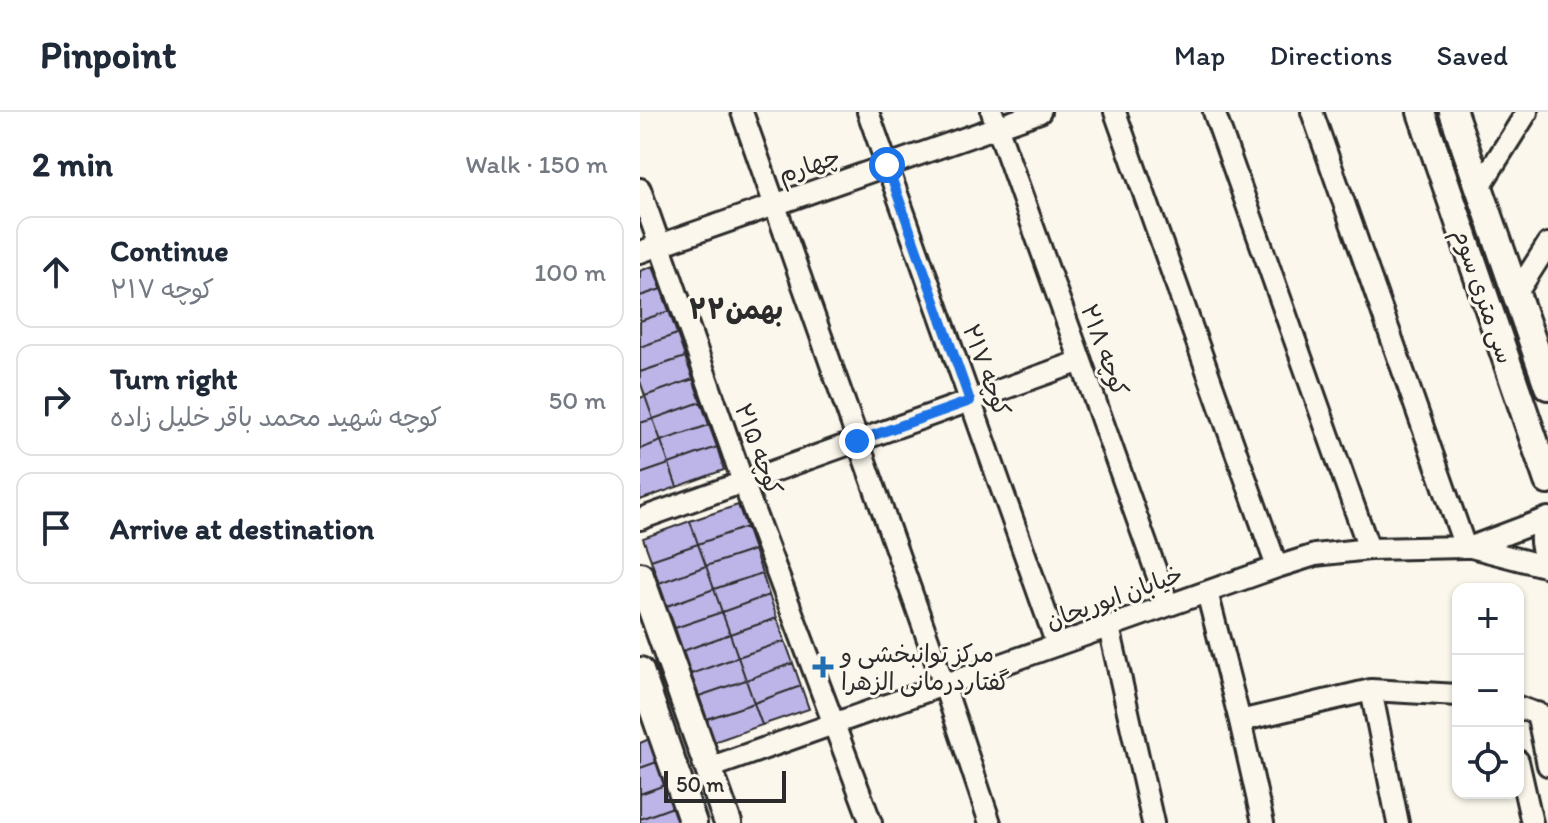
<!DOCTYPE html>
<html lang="en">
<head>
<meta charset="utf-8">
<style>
  :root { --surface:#fff; --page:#f2f2f3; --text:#1f2937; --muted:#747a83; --line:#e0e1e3 }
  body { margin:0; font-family:Itim,"Playpen Sans Arabic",sans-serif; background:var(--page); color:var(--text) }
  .controls { position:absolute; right:24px; bottom:24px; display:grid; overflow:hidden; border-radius:16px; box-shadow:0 2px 6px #0004 }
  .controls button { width:72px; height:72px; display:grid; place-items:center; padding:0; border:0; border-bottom:2px solid var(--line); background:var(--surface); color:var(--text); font:40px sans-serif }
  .scale { position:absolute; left:24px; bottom:20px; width:122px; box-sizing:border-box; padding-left:8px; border:4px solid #2b2b2b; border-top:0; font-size:22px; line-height:28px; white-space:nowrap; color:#2b2b2b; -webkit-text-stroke:6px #fbf7ec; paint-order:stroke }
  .stop { position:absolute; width:24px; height:24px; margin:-18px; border:6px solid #1a73e8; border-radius:50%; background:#fff }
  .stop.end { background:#1a73e8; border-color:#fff; box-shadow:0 2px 8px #0008 }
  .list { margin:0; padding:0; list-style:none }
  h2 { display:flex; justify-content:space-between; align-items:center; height:104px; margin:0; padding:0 32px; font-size:34px }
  h2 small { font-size:26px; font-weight:400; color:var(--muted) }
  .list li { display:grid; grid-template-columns:52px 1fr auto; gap:24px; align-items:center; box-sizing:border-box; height:112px; margin:0 16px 16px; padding:0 16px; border:2px solid var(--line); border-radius:16px }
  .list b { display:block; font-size:30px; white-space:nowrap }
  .list p { margin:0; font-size:26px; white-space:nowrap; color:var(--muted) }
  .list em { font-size:26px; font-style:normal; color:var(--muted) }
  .icon { flex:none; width:44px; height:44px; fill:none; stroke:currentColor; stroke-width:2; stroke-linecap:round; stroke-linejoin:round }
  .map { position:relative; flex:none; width:908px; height:711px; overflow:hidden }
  header { display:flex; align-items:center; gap:48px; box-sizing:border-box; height:112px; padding:0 40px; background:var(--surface); border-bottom:2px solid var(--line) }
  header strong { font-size:38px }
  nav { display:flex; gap:44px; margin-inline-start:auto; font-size:28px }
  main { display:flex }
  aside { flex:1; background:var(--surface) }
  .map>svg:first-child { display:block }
  .building { fill:#bdb5e7; stroke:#2b2b2b; stroke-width:2 }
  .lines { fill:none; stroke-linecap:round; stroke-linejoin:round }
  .minor-casing { stroke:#2b2b2b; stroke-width:26 }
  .major-casing { stroke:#2b2b2b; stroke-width:32 }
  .minor { stroke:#fbf7ec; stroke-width:20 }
  .major { stroke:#fbf7ec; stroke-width:26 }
  .route { stroke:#1a73e8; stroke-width:10 }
  .poi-dot { fill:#1f6fb2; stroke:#fbf7ec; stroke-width:3 }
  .labels { text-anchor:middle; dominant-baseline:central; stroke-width:6; stroke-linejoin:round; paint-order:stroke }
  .street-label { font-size:24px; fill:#2b2b2b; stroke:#fbf7ec }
  .poi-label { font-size:24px; fill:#2b2b2b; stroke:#fbf7ec; text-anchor:start }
  .quarter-label { font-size:28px; font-weight:bold; fill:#2b2b2b; stroke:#fbf7ec }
</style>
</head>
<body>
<header>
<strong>Pinpoint</strong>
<nav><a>Map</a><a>Directions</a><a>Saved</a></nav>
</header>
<main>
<aside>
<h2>2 min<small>Walk · 150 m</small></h2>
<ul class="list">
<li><svg class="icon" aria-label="ahead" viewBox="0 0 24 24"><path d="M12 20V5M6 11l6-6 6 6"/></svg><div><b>Continue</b><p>کوچه ۲۱۷</p></div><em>100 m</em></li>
<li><svg class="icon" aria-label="right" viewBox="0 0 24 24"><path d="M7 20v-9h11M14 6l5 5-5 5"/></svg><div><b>Turn right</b><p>کوچه شهید محمد باقر خلیل زاده</p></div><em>50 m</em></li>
<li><svg class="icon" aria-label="arrive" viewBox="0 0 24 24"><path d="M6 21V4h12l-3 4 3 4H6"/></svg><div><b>Arrive at destination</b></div></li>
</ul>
</aside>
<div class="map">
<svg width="908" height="711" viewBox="0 0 908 711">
  <rect width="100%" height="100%" fill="#fbf7ec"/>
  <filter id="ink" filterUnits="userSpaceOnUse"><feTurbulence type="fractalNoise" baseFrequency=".0125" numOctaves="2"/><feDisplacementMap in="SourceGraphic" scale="16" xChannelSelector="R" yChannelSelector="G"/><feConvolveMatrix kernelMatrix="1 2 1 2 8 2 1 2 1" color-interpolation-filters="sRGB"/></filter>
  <g filter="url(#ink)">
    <!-- building -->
    <path class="building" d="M13,154l8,23 -21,7v-25z
      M21,177l8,22 -29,10v-25z
      M29,199l8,23 -37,13v-26z
      M37,222l8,23 -45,15v-25z
      M45,245l8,22 -48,17 -5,-15v-9z
      M53,267l8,23 -48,17 -8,-23z
      M5,284l8,23 -13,4v-25z
      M61,290l8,23 -48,16 -8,-22z
      M13,307l8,22 -21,8v-26z
      M69,313l8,22 -48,17 -8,-23z
      M21,329l8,23 -29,10v-25z
      M77,335l7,23 -47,17 -8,-23z
      M29,352l8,23 -37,13v-26z
      M98,393l8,22 -48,17 -8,-23z
      M50,409l8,23 -47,16 -8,-22z
      M106,415l8,23 -48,16 -8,-22z
      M58,432l8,22 -47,17 -8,-23z
      M114,438l8,23 -48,16 -8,-23z
      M66,454l8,23 -47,17 -8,-23z
      M122,461l7,22 -47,17 -8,-23z
      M74,477l8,23 -47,16 -8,-22z
      M129,483l8,23 -47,16 -8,-22z
      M82,500l8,22 -47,17 -8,-23z
      M137,506l8,23 -47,16 -8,-23z
      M90,522l8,23 -47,17 -8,-23z
      M145,529l8,22 -47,17 -8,-23z
      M98,545l8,23 -47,16 -8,-22z
      M153,551l8,23 -47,17 -8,-23z
      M106,568l8,23 -47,16 -8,-23z
      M161,574l8,23 -47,16 -8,-22z
      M114,591l8,22 -48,17 -7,-23z
      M9,627l8,23 -17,6v-25z
      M17,650l8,23 -25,9v-26z
      M25,673l8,22 -33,12v-25z
      M33,695l5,16h-38v-4z"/>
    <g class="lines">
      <!-- minor casing -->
      <g class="minor-casing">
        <path id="minor" d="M102,0l202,573 46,138
          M228,0l189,533
          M352,0l176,493
          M475,0l162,455
          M574,0l155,437
          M672,0l153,435
          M839,76l48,-76
          M0,77l103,293 128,341
          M0,140l400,-140
          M876,182l32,-50
          M0,407l441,-158
          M831,435l77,-29
          M567,480l33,129 23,102
          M469,515l44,196
          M731,578l27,133
          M878,595l30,11
          M897,601l11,52
          M600,609l131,-31 87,5
          M878,649l14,62
          M69,656l568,-201 38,-12 54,-6 96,-2h6l77,20"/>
      </g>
      <!-- major casing -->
      <g class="major-casing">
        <path id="major" d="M781,0l127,369
          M813,0l95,274
          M908,411c-6,11 -5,22 0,33
          M0,464l88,247
          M0,559l53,152"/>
      </g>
      <!-- minor -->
      <use href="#minor" class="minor"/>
      <!-- major -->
      <use href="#major" class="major"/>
    </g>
  </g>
  <g class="lines" filter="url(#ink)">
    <!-- route -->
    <path class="route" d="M217,329l113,-40 -83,-236"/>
  </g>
  <!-- markers -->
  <path class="poi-dot" d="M179 543h8v8h8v8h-8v8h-8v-8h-8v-8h8z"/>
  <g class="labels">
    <!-- street labels -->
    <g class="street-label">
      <text transform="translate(169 53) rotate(-19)">چهارم</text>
      <text transform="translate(844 184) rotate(71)">سی متری سوم</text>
      <text transform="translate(465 238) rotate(70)">کوچه ۲۱۸</text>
      <text transform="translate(347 258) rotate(70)">کوچه ۲۱۷</text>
      <text transform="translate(119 337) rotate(70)">کوچه ۲۱۵</text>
      <text transform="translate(474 485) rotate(-20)">خیابان ابوریحان</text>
    </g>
    <!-- poi labels -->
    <g class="poi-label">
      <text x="201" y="541">مرکز توانبخشی و<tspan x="201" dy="28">گفتاردرمانی الزهرا</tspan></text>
    </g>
    <!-- quarter labels -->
    <g class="quarter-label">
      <text x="96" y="197">۲۲بهمن</text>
    </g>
  </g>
</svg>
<div class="controls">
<button>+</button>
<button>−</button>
<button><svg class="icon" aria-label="locate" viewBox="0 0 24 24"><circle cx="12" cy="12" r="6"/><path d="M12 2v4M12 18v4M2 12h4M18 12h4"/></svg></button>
</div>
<div class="scale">50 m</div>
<div class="stop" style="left:247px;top:53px"></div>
<div class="stop end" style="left:217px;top:329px"></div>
</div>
</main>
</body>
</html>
